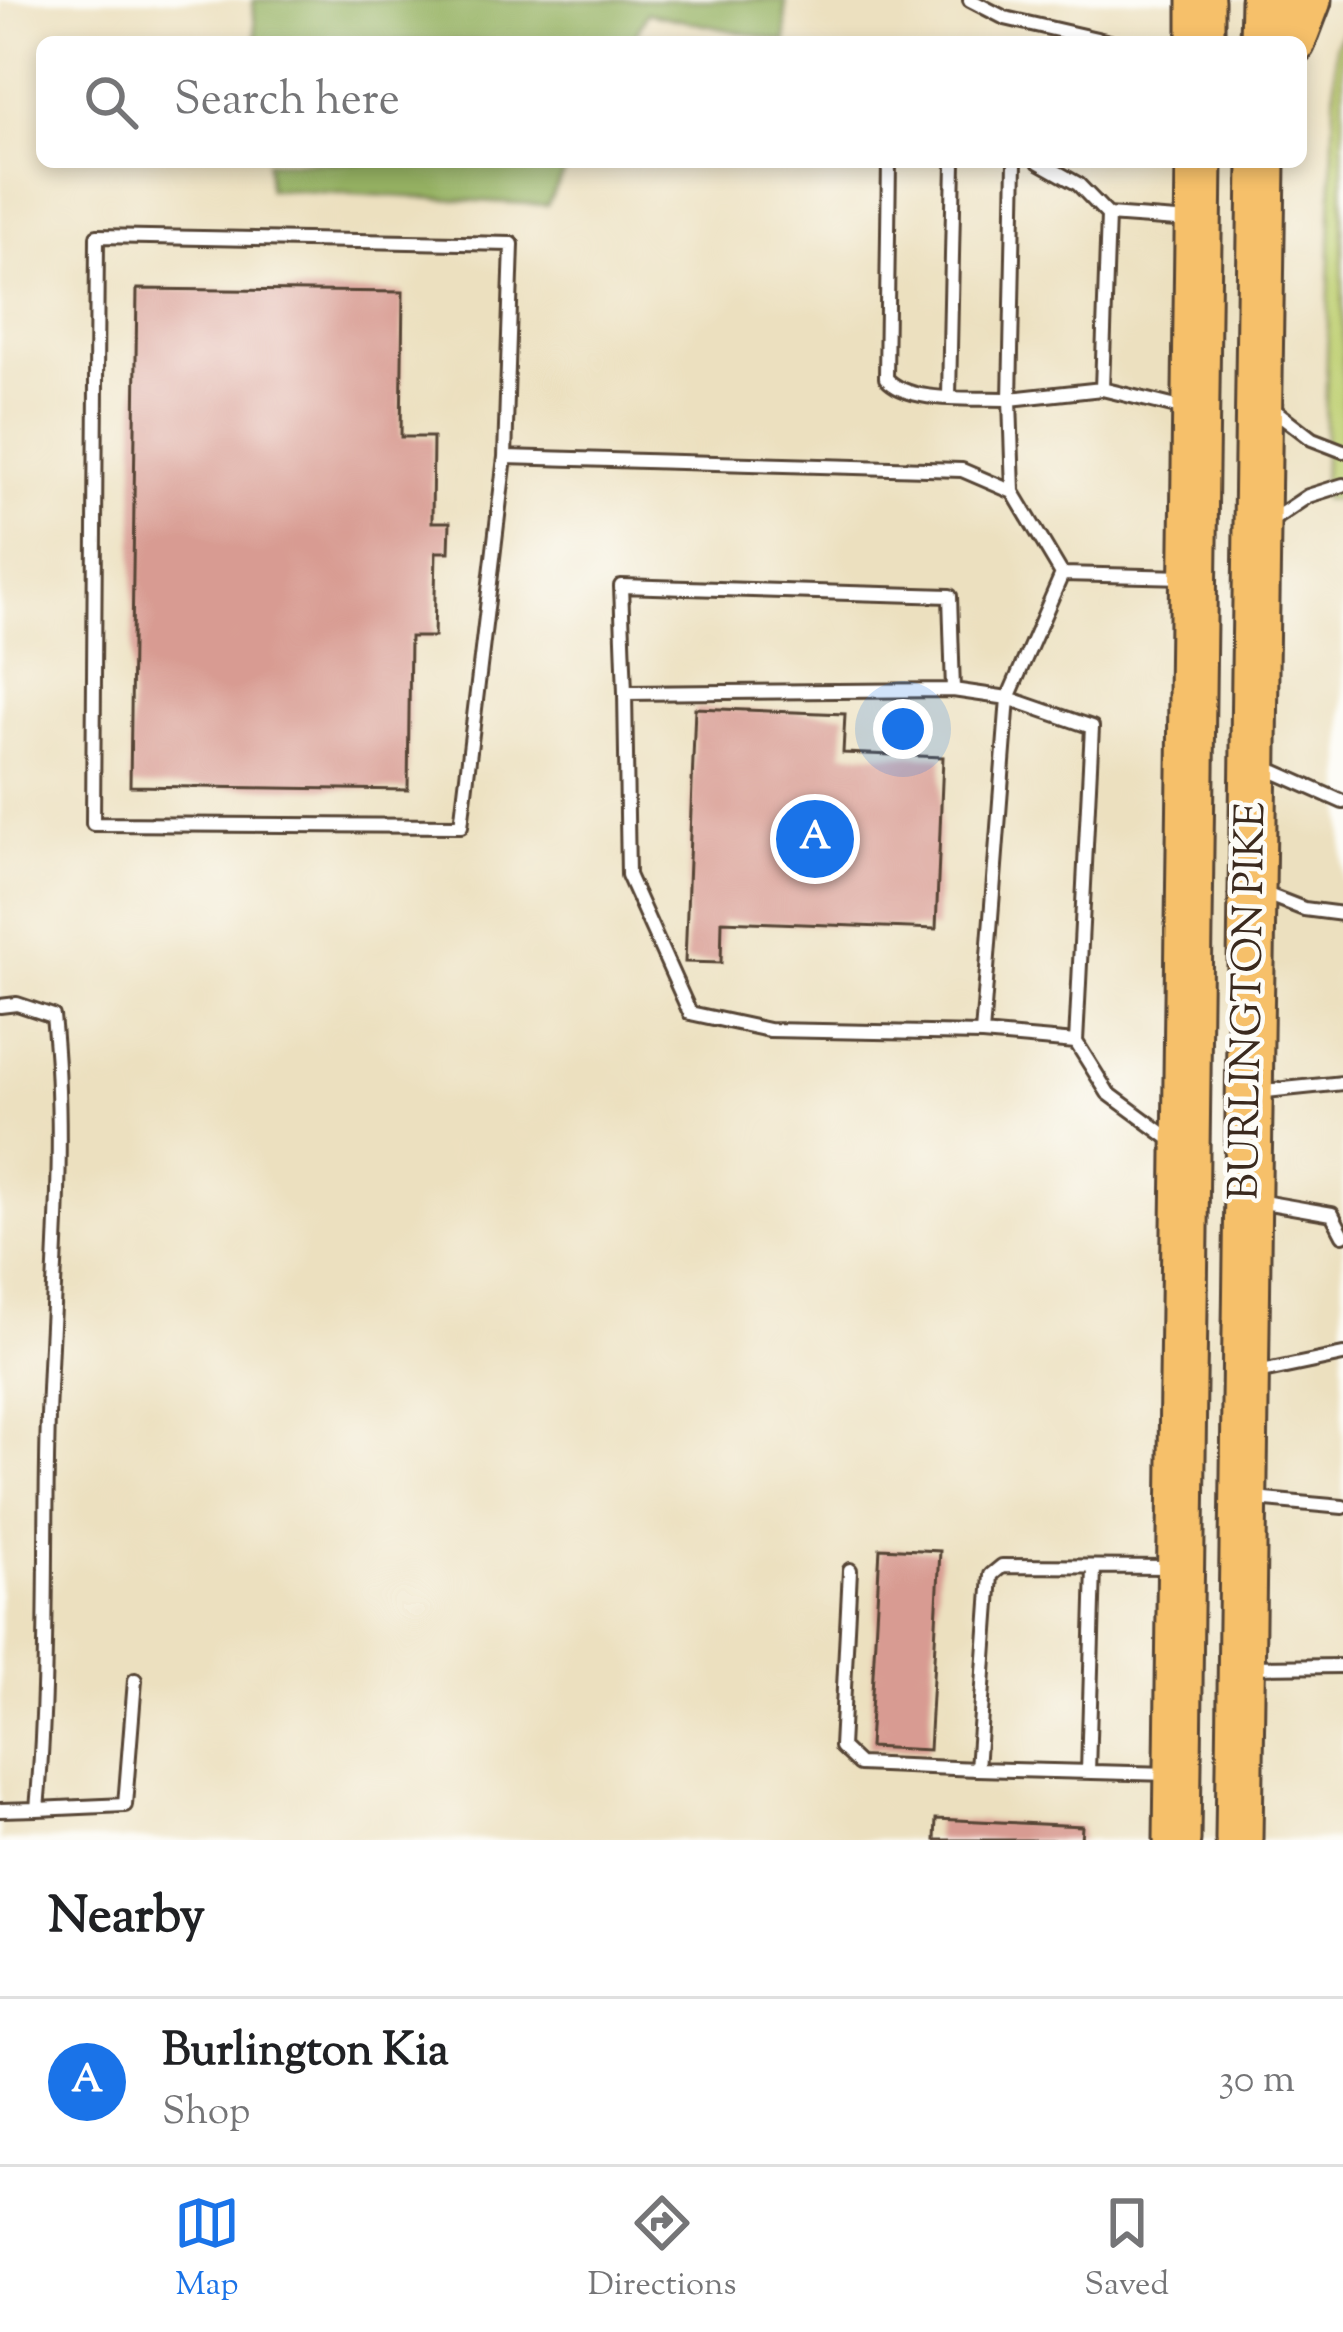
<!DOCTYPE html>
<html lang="en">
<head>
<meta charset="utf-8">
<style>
  :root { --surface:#fff; --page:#f2f2f2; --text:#202124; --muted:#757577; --line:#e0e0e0; --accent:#1a73e8 }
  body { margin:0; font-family:"Sorts Mill Goudy",serif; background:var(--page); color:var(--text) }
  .you { position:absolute; left:903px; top:729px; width:42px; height:42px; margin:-30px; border:9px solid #fff; border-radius:50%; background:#1a73e8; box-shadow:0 0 0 18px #1a73e833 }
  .badge { display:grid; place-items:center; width:78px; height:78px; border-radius:50%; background:var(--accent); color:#fff; font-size:39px; font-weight:700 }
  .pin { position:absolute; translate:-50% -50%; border:6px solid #fff; box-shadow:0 3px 12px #0006 }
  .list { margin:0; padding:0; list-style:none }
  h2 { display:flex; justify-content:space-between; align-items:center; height:156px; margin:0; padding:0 48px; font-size:51px }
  h2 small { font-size:39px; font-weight:400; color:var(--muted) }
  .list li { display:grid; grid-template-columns:78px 1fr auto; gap:36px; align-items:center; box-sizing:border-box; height:168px; padding:0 48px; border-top:3px solid var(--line) }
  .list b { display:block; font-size:45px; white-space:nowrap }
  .list p { margin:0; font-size:39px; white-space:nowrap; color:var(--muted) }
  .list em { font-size:39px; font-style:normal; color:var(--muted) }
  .icon { flex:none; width:66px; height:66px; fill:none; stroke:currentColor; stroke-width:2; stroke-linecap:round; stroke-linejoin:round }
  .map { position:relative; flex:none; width:1343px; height:1840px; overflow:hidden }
  .search { position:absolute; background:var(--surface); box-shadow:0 6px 18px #0003; left:36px; right:36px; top:36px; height:132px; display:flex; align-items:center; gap:30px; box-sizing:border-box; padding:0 42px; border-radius:18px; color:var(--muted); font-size:45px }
  .sheet { height:324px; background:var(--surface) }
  nav { display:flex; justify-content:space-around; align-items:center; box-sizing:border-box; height:168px; border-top:3px solid var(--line); background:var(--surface); font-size:33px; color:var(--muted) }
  nav a { display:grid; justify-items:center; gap:6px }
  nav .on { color:var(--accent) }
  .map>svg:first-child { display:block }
  .green { fill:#becf71; stroke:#7c7c48; stroke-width:3 }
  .forest { fill:#96b263; stroke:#686e40; stroke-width:3 }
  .building { fill:#d89b92 }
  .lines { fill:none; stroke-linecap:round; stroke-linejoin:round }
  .lane-casing { stroke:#564536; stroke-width:18 }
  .highway-casing { stroke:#564536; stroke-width:51 }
  .lane { stroke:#fff; stroke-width:12 }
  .highway { stroke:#f6c06b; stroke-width:45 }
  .labels { text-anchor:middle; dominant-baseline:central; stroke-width:9; stroke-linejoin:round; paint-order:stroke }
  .street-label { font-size:42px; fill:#3b2a1e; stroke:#fdfcf7 }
</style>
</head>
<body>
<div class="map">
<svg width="1343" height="1840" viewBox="0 0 1343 1840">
  <rect width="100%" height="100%" fill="#fdfcf7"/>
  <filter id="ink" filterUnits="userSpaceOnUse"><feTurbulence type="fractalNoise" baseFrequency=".00833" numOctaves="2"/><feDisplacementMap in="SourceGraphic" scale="24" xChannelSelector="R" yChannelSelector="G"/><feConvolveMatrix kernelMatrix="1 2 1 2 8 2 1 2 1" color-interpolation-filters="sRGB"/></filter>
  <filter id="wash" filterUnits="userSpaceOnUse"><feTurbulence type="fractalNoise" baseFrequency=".004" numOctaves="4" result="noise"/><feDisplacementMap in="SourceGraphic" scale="48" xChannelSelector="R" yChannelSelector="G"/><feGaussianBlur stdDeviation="2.7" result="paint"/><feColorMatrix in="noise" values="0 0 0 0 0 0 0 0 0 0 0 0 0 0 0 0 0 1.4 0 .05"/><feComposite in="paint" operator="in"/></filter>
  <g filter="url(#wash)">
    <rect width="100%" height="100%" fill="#ece0bf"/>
    <!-- green -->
    <path class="green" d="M1343,31v470l-20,-2 13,-455z"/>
    <!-- forest -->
    <path class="forest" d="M253,0h532l1,42 -139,-29 -15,29h-376z
      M267,162h303l-23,43 -278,-16z"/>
    <g id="blocks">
      <!-- building -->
      <path class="building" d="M137,289l266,3 -2,145h32l-1,85h18l-1,30h-13l-2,85h-24l-2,153 -278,-4z
        M695,708l150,6 -2,39 100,4 -7,172 -214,-8 -1,42 -36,-1z
        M880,1548l60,3 -11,199 -60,-3z
        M936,1819l146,7 -1,14h-146z"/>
    </g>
  </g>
  <g filter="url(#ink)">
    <use href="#blocks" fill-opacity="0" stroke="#564536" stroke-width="3"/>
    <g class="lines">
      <!-- lane casing -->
      <g class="lane-casing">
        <path id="lane" d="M970,0l35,18 105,24
          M889,162l-3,216c22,27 91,19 124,21l5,-237
          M1039,162l39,22 30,31 -6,174
          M1108,215l83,6
          M949,396l5,-234
          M1273,409l39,30 31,12
          M505,457l7,-213 -415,-8 -4,588 368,2 44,-369 457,13 51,22 49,82
          M1013,492l-3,-93 92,-10 87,21
          M1268,523l40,-27 35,-11
          M625,693l-4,-107 329,10 3,94
          M1262,766l81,36
          M1263,893l41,16 39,5
          M0,1006l17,-2 36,12c14,132 -1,269 -5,401 -4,131 1,262 -11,392l-37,1
          M982,1034l26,-336 84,29 -16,315
          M1256,1092l87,-9
          M1177,1144l-69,-51 -32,-51 -94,-8 -213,-4 -79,-17 -62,-138 -3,-182 328,-3 55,8 54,-124 124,3
          M1257,1201l75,13 11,21
          M1252,1374l91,-19
          M1255,1499l88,8
          M850,1570l-9,177 18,17 118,5 14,-194 11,-9 173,1
          M1248,1667l95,-1
          M977,1769l194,5
          M1088,1772l6,-205
          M37,1809l88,-4 10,-125"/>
      </g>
      <!-- highway casing -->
      <g class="highway-casing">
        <path id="highway" d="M1201,42v-42
          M1263,42l1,-42
          M1292,42l16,-42
          M1177,1840l22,-1678
          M1239,1840l23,-1678"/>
      </g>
      <!-- lane -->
      <use href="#lane" class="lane"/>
      <!-- highway -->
      <use href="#highway" class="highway"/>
    </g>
  </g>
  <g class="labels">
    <!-- street labels -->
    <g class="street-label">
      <text transform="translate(1250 1001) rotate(-89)">BURLINGTON PIKE</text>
    </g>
  </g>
</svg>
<div class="you"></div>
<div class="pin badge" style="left:815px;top:839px">A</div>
<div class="search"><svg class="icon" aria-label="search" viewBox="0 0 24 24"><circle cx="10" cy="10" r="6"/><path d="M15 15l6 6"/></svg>Search here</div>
</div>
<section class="sheet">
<h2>Nearby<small></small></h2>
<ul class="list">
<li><span class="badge">A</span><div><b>Burlington Kia</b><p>Shop</p></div><em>30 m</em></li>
</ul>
</section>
<nav>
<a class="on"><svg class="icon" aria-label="map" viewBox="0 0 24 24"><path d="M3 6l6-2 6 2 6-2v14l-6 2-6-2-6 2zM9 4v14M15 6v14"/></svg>Map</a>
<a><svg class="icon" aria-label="directions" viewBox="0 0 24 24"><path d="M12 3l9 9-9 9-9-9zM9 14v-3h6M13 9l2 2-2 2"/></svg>Directions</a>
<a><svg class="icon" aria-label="saved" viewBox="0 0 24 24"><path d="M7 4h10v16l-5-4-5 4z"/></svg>Saved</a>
</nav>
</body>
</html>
